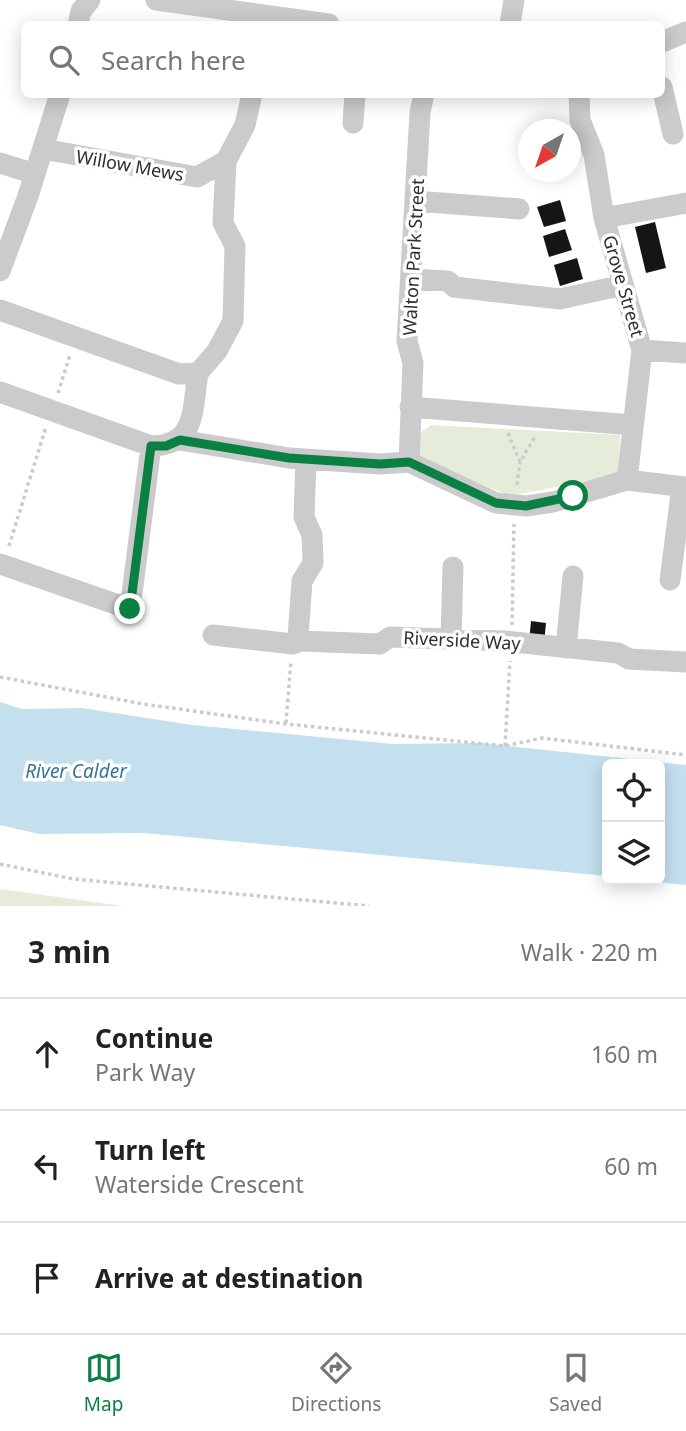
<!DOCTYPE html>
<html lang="en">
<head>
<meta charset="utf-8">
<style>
  :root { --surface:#fff; --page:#f2f2f2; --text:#222; --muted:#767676; --line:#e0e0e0; --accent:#0b8043 }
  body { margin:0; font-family:"Noto Sans",sans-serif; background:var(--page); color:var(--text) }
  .controls { position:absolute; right:21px; bottom:21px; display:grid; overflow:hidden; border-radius:10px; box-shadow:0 4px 18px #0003 }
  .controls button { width:63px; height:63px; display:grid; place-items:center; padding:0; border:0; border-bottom:2px solid var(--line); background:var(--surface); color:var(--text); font:35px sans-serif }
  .compass { position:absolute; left:518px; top:119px; width:63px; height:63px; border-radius:50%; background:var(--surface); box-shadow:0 4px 18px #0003; rotate:220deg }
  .stop { position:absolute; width:21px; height:21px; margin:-16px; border:5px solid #0b8043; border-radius:50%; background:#fff }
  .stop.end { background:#0b8043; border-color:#fff; box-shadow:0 2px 7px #0008 }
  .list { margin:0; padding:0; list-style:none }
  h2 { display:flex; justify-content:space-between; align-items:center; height:91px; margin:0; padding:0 28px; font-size:30px }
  h2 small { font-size:23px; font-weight:400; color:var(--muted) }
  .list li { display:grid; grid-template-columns:46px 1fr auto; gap:21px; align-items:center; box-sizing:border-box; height:112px; padding:0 28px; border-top:2px solid var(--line) }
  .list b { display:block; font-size:26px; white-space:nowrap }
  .list p { margin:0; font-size:23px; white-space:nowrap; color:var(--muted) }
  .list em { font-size:23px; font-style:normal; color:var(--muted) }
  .icon { flex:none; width:38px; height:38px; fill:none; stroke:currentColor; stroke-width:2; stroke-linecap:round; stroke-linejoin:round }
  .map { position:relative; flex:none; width:686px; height:906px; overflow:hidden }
  .search { position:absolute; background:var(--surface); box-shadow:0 4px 18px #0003; left:21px; right:21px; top:21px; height:77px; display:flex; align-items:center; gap:18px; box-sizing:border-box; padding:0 24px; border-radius:10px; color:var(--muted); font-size:26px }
  .sheet { height:427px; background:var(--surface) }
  nav { display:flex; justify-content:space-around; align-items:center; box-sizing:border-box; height:98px; border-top:2px solid var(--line); background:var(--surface); font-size:19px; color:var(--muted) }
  nav a { display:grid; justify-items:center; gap:4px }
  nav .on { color:var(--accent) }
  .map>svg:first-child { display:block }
  .green { fill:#e5edda }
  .water { fill:#c4e0ef }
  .building { fill:#151515 }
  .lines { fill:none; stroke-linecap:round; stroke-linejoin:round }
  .path { stroke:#cbcbcb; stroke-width:3.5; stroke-dasharray:3.5 3.5; stroke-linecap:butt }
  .minor { stroke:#cbcbcb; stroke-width:21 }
  .route { stroke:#0b8043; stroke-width:9 }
  .labels { text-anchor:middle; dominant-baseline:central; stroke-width:7; stroke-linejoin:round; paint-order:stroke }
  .street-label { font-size:18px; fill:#2e2e2e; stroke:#fff }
  .water-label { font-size:19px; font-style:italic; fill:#347698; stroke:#fff }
</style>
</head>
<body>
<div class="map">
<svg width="686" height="906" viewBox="0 0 686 906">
  <rect width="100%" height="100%" fill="#fff"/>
  <!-- green -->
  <path class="green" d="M431,425l189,10 -2,38 -10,4 -98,19 -93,-38 4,-26z
    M0,889l123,17h-123z"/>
  <!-- water -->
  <path class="water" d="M0,702l22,7 60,-1 110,17 201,19 88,-1 205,22v120l-49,-5h23v-116h-53v112l-463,-43 -105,1 -39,-9z"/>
  <!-- building -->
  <path class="building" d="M560,200l6,21 -22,6 -7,-20z
    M655,222l11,46 -20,5 -11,-46z
    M565,229l7,21 -23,7 -6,-21z
    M577,258l6,21 -23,7 -6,-21z
    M531,621l15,2 -2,21 -15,-2z"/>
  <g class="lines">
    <!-- path -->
    <path class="path" d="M58,393l12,-38
      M508,433l12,29 16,-27
      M517,485l3,-23
      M9,546l37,-119
      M512,625l2,-101
      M0,677l143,27 143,20 219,22 37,-8 144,17
      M286,723l5,-63
      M505,746l5,-85
      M0,864l73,15 296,27"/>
    <!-- minor -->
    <path class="minor" d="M156,0l173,24
      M78,24l3,-13 9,-11
      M510,24l4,-24
      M662,42l24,-10
      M662,87l11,47
      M579,94l1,26 14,35 10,63 38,132 -15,130
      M353,123l2,-29
      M43,149l154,28 29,-16 19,-36 7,-31
      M0,163l35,11
      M415,201l104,8
      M604,218l82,-15
      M0,271l28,-75 32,-102
      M411,279l37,2 6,6 106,12 63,-14
      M0,310l179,64 19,-1 19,-22 16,-30 2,-75 -12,-23 3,-62
      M642,350l44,3
      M0,392l151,54c46,-1 41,-36 47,-73
      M410,407l223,18
      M180,440l109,18 91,6 29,-2 87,41 30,3 27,-4 74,-22 59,7
      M306,460l-2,57 8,18 1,28 -11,18 -4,56 3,4 79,3 10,-7 114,4 114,12 11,6 57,3
      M409,462l4,-99 -6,-22 13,-229 4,-18
      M0,564l130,45 21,-163
      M670,580l12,-93
      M213,635l80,9 8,-3
      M451,639l2,-72
      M566,648l7,-72"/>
  </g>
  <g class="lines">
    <!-- route -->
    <path class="route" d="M130,609l21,-163h15l14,-6 109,18 91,6 29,-2 87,41 30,3 47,-10"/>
  </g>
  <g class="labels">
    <!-- street labels -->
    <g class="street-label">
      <text transform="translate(130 165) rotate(10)">Willow Mews</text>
      <text transform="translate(413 257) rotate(-87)">Walton Park Street</text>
      <text transform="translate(624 286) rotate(74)">Grove Street</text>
      <text transform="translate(462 640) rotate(3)">Riverside Way</text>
    </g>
    <!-- water labels -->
    <g class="water-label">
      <text x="76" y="771">River Calder</text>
    </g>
  </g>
</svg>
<div class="controls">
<button><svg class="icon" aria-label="locate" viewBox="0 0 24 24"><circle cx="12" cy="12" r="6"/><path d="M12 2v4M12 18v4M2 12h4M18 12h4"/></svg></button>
<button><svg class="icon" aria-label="layers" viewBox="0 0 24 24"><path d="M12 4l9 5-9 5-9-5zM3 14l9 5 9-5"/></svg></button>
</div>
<svg class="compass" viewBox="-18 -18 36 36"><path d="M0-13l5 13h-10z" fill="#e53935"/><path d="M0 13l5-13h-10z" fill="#767676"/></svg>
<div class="stop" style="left:573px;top:496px"></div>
<div class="stop end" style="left:130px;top:609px"></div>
<div class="search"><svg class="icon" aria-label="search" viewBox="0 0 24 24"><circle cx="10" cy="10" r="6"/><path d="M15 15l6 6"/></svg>Search here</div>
</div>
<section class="sheet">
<h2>3 min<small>Walk · 220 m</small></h2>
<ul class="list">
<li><svg class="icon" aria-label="ahead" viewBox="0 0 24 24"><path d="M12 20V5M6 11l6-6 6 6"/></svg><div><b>Continue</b><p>Park Way</p></div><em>160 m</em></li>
<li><svg class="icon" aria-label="left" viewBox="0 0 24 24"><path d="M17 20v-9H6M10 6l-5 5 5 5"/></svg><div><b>Turn left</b><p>Waterside Crescent</p></div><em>60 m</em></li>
<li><svg class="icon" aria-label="arrive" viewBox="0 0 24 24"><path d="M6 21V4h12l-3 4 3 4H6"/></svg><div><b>Arrive at destination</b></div></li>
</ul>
</section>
<nav>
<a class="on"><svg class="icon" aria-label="map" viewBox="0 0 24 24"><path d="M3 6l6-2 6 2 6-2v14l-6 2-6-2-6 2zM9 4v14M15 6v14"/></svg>Map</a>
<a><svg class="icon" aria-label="directions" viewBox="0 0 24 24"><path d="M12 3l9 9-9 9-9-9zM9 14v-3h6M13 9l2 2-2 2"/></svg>Directions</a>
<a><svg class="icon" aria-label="saved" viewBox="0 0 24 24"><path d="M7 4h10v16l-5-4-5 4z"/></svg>Saved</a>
</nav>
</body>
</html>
